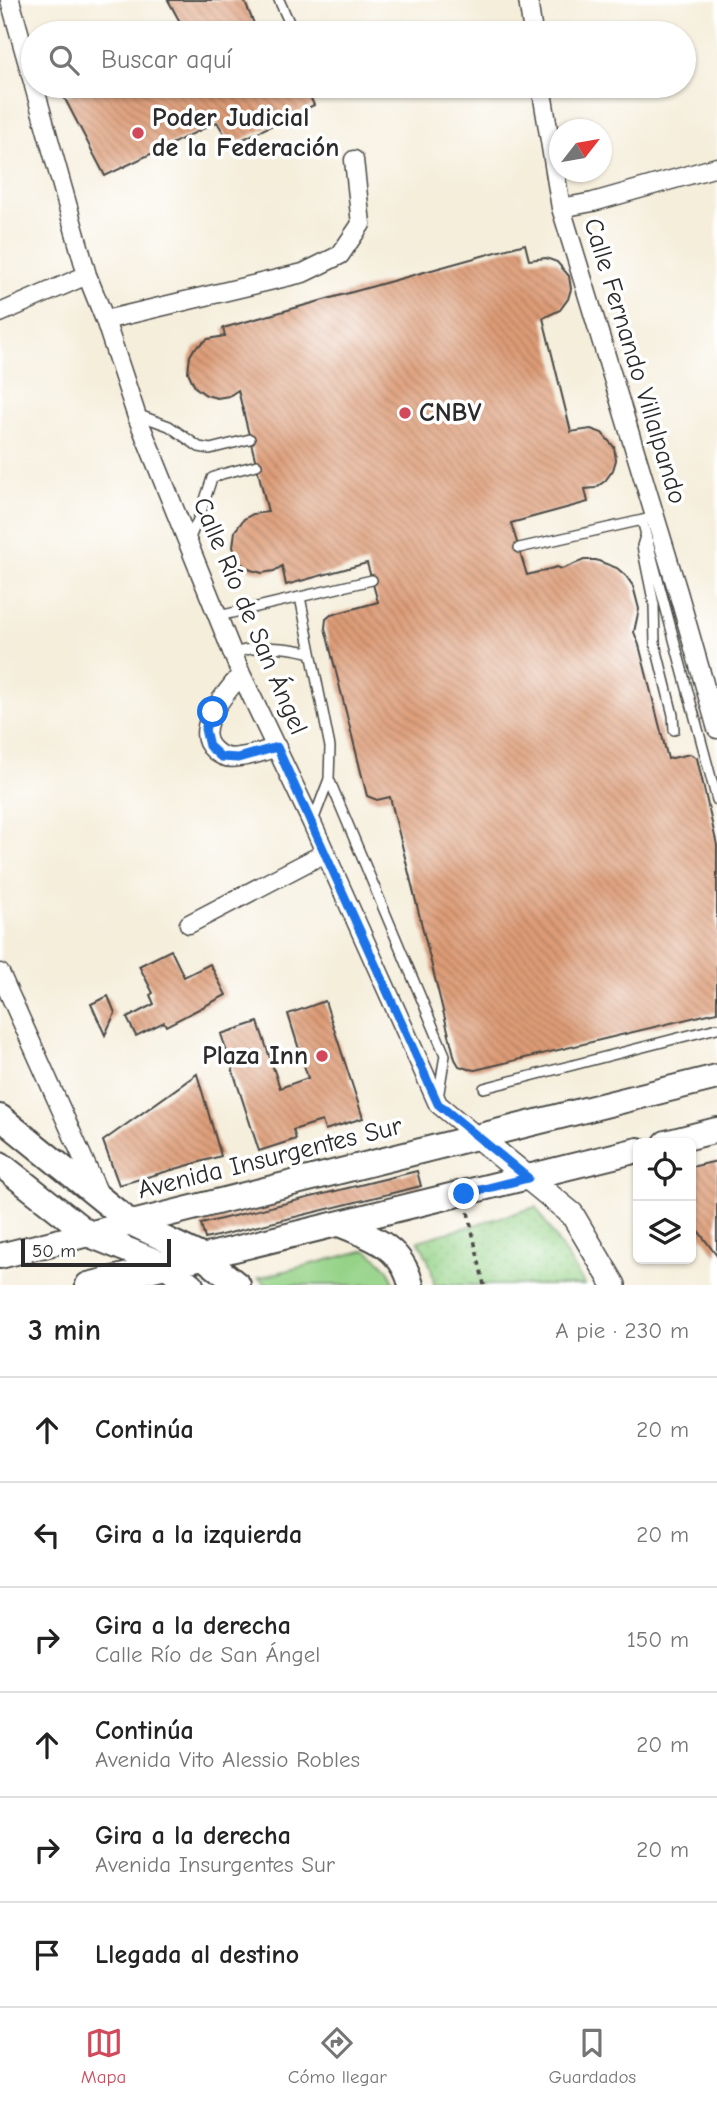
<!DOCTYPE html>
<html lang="es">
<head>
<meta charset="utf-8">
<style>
  :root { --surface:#fff; --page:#f6f6f6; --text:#222; --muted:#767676; --line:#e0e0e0; --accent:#d1495b }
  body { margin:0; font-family:"Comic Neue",sans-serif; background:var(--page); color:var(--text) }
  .controls { position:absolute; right:21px; bottom:21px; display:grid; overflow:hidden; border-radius:10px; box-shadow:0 2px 5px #0004 }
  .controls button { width:63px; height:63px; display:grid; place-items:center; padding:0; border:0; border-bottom:2px solid var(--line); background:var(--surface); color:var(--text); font:35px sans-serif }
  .compass { position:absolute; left:549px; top:119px; width:63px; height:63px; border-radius:50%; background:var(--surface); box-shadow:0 2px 5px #0004; rotate:59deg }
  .scale { position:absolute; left:21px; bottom:18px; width:150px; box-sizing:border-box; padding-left:7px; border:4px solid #2b2b2b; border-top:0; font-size:19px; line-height:24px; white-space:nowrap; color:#2b2b2b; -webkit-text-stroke:5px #fff; paint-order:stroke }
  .stop { position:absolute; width:21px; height:21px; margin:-16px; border:5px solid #1a73e8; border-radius:50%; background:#fff }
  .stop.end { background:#1a73e8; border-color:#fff; box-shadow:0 2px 7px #0008 }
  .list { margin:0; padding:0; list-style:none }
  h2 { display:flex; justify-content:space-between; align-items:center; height:91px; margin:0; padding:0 28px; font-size:30px }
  h2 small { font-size:23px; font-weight:400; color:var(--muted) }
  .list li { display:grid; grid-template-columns:46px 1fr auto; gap:21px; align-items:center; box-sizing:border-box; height:105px; padding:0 28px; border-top:2px solid var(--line) }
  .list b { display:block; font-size:26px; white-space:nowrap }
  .list p { margin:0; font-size:23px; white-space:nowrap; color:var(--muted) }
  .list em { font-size:23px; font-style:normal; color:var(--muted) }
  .icon { flex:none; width:38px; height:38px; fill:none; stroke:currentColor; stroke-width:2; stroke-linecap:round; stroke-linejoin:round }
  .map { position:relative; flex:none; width:717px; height:1285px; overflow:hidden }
  .search { position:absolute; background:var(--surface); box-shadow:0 2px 5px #0004; left:21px; right:21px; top:21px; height:77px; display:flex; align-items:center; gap:18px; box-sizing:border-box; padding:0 24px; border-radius:38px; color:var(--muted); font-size:26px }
  .sheet { height:721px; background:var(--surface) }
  nav { display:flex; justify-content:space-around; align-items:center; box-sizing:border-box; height:98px; border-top:2px solid var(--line); background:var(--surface); font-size:19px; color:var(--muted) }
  nav a { display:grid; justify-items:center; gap:4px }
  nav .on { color:var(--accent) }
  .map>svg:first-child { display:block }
  .grass { fill:url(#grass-dots); stroke:#607f5a; stroke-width:2 }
  .garden { fill:#96d388; stroke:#607f5a; stroke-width:2 }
  .building { fill:url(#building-back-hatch) }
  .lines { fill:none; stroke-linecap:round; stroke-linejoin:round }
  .service-casing { stroke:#494845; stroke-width:12 }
  .minor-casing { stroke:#494845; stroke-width:21 }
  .tertiary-casing { stroke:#494845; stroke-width:26 }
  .secondary-casing { stroke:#494845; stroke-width:28 }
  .path { stroke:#494845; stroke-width:3.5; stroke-dasharray:5 5; stroke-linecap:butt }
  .service { stroke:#fff; stroke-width:9 }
  .minor { stroke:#fff; stroke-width:18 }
  .tertiary { stroke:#fff; stroke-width:23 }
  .secondary { stroke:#fff; stroke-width:24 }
  .route { stroke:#1a73e8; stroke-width:9 }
  .poi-dot { fill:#d1495b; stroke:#fff; stroke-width:2.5 }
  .labels { text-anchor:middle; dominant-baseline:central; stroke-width:7; stroke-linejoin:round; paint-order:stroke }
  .poi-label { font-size:26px; font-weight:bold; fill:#2b2b2b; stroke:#fff; text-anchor:start }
  .street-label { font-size:26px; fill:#2b2b2b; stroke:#fff }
</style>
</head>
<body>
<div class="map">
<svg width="717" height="1285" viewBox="0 0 717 1285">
  <defs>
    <pattern id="grass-dots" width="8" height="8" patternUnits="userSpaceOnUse" patternTransform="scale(1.75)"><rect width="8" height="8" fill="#96d388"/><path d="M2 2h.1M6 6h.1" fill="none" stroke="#81b576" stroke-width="1.8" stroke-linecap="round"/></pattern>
    <pattern id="building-back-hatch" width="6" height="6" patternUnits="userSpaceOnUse" patternTransform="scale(1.75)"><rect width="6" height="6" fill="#dd9b76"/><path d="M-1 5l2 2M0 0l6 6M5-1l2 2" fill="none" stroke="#b37f61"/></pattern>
  </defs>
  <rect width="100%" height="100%" fill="#fff"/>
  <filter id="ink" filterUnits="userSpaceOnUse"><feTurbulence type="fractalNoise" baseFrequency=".0143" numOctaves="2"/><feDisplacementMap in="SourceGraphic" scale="14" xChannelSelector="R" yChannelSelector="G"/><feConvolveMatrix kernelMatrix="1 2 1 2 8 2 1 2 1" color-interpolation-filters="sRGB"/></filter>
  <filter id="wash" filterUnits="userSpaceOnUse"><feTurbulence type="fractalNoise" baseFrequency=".00686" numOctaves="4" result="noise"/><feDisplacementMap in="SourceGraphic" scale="28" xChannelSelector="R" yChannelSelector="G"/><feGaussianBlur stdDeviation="1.57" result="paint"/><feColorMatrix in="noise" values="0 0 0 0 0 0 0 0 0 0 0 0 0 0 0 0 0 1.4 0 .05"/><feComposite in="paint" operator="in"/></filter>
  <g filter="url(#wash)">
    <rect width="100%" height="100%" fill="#f5eedb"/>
    <!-- grass -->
    <path class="grass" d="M536,1207l49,78h-151c-1,-17 -7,-30 -16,-44z"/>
    <!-- garden -->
    <path class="garden" d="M366,1250c13,9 25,18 28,35h-126l-10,-7z"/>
    <g id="blocks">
      <!-- building -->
      <path class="building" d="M168,0h76l14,33h-72z
        M88,86h217l9,19 -83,40 -14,-23 -112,54 -41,-79z
        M525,244l4,16 17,-2 11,4 12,14 2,13 -3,10 -8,11 -17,8 28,114 20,-3 11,4 12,14 2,13 -3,10 -8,11 -10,7 -10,1 3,13 -77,21 16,52 30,-8 5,2 22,-9h12l21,8 9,8 7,10 6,23 -5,23 5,13 29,114 22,-5 7,4 20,87v167l-242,58 -7,-1 -9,-3 -4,-7 -65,-262 -13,3 -10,-4 -42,-168 1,-9 5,-4 47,-13 -11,-39 -81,22 -4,-19 -8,5 -12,2 -11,-3 -12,-8 -6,-15 2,-16 9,-12 9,-5 15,-2 -30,-122 -9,6 -12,2 -11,-3 -11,-8 -7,-15 2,-16 4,-7 14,-10 17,-3 -2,-8z
        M171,950l13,27 26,-13 16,31 -60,31 -2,-4 -28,14 -9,-18 27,-14 -4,-9 3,-2 -14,-27z
        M108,996l7,17 -10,22 -14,-31z
        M325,1001l38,117 -38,12 -3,-9 -29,9 3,9 -37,12 -38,-117 37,-12 22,66 28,-10 -20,-64z
        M197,1074l24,82 -102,29 -16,-44z
        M717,1161v95l-26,-35v-54z
        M417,1171l4,15 -216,53 -4,-15z"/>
    </g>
  </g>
  <g filter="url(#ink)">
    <use href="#blocks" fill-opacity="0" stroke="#494845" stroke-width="2"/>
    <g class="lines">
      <!-- service casing -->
      <g class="service-casing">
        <path id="service" d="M279,0l15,33
          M136,414l33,12 30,21 11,2 40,-10
          M642,520l75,280
          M645,536l-3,10 12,59 1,38 18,72 1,15
          M189,540l11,-25 12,-37 10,-4 35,-9
          M519,548l128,-29
          M300,597l30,150 -1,32 -16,42
          M219,616l153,-36
          M234,653c27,-8 50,-7 77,0
          M329,779l116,276 -7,43
          M484,1088l233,-60"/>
      </g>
      <!-- minor casing -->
      <g class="minor-casing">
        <path id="minor" d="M10,0l23,82
          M528,0l5,33
          M34,86l53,189 18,45 31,94 105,260 71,149 126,281 40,33
          M541,86l20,122 117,384 39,137
          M561,208l32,-6 124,-35
          M0,313l87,-38
          M105,320l198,-47 37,-18 21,-31 -7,-64
          M241,674c-13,18 -51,55 -27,76 7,7 15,9 25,7 13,-1 26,-6 38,-10
          M189,924l136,-71
          M0,973l99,221"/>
      </g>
      <!-- tertiary casing -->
      <g class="tertiary-casing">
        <path id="tertiary" d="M478,1137l94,77 42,71"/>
      </g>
      <!-- secondary casing -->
      <g class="secondary-casing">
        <path id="secondary" d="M0,1117l131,106 72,34 35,28
          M666,1143l51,-13
          M0,1164l90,71 77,31 24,19
          M339,1224c33,13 63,23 72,61
          M0,1256l717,-179
          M88,1285l550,-135"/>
      </g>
      <!-- path -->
      <path class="path" d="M468,1212l16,73"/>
      <!-- service -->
      <use href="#service" class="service"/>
      <!-- minor -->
      <use href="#minor" class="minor"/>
      <!-- tertiary -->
      <use href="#tertiary" class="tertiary"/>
      <!-- secondary -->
      <use href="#secondary" class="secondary"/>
    </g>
  </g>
  <g class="lines" filter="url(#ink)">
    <!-- route -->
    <path class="route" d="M213,712l-8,17 4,17 12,11 17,1 39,-11 161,357 90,74 -64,16"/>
  </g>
  <!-- markers -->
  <g class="poi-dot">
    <circle cx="138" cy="133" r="7"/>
    <circle cx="405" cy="413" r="7"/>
    <circle cx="322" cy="1056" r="7"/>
  </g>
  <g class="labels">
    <!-- poi labels -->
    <g class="poi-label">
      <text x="152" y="118">Poder Judicial<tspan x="152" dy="30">de la Federación</tspan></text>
      <text x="419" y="413">CNBV</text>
      <text x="308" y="1056" text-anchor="end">Plaza Inn</text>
    </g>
    <!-- street labels -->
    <g class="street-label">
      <text transform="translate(635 361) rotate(73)">Calle Fernando Villalpando</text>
      <text transform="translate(250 616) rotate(67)">Calle Río de San Ángel</text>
      <text transform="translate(270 1158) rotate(-14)">Avenida Insurgentes Sur</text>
    </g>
  </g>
</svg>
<div class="controls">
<button><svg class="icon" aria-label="locate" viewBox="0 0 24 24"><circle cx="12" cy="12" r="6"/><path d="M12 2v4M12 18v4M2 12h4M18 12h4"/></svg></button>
<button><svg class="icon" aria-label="layers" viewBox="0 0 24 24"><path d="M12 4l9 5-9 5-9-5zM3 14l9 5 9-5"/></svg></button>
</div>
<svg class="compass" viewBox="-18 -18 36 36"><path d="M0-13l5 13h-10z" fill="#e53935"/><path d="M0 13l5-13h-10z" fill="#767676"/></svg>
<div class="scale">50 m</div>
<div class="stop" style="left:213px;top:712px"></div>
<div class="stop end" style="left:464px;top:1194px"></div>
<div class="search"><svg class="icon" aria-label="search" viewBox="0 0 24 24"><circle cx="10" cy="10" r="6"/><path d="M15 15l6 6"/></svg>Buscar aquí</div>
</div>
<section class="sheet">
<h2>3 min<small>A pie · 230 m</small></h2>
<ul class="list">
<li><svg class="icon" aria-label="ahead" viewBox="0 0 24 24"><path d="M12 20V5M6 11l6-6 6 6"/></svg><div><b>Continúa</b></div><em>20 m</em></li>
<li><svg class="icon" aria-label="left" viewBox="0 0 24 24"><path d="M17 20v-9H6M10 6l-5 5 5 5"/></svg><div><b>Gira a la izquierda</b></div><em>20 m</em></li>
<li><svg class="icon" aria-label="right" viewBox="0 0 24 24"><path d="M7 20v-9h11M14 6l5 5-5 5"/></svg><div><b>Gira a la derecha</b><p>Calle Río de San Ángel</p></div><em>150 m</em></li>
<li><svg class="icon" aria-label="ahead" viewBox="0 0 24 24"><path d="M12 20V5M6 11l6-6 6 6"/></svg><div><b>Continúa</b><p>Avenida Vito Alessio Robles</p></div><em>20 m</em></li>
<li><svg class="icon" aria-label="right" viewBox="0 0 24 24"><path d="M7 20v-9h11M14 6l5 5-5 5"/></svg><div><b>Gira a la derecha</b><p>Avenida Insurgentes Sur</p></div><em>20 m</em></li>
<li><svg class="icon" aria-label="arrive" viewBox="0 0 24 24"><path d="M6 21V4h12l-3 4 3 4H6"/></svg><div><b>Llegada al destino</b></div></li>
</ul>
</section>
<nav>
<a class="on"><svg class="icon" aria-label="map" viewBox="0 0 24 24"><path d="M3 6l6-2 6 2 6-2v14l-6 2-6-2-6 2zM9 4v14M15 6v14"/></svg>Mapa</a>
<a><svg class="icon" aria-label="directions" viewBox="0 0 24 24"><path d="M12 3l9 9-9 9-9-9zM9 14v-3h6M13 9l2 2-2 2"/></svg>Cómo llegar</a>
<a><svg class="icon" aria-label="saved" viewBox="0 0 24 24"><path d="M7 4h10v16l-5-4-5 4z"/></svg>Guardados</a>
</nav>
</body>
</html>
